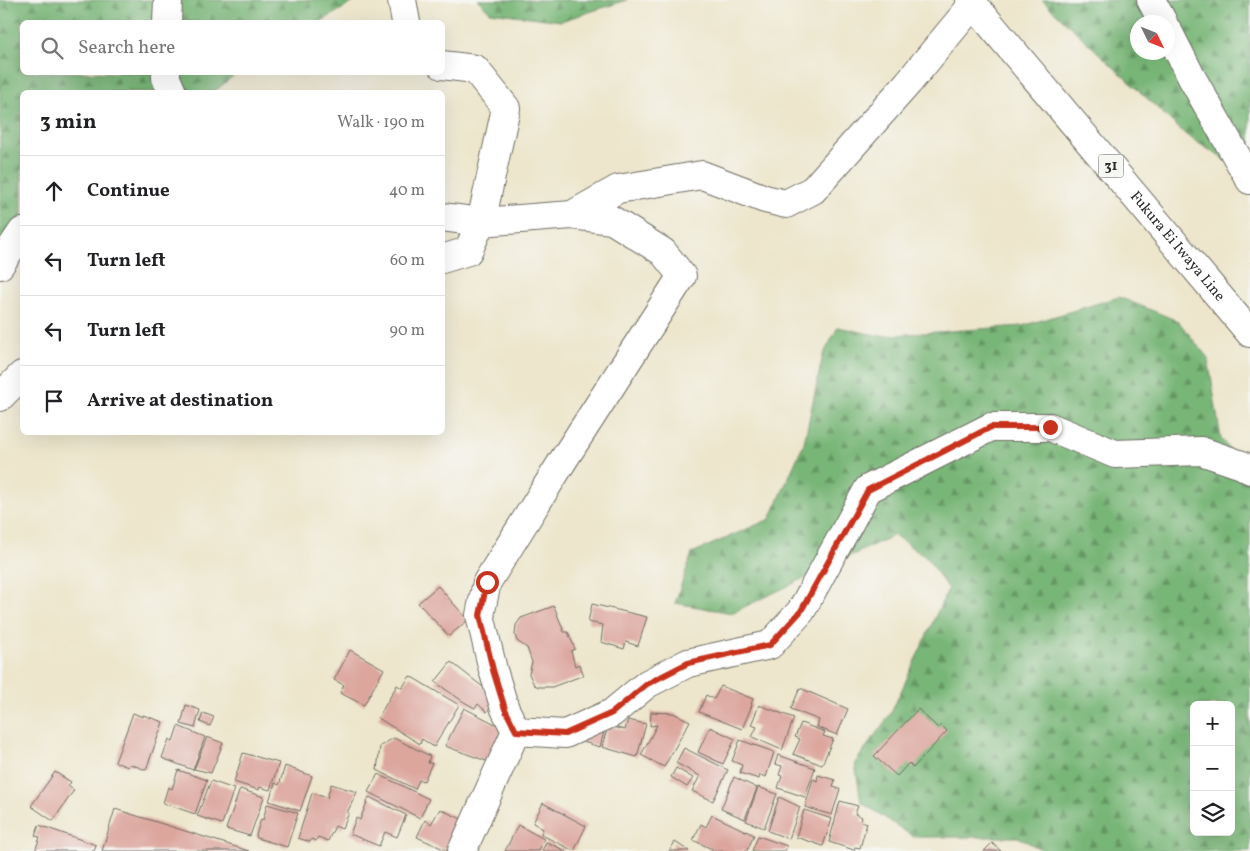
<!DOCTYPE html>
<html lang="en">
<head>
<meta charset="utf-8">
<style>
  :root { --surface:#fff; --page:#f6f6f6; --text:#202124; --muted:#757577; --line:#e0e0e0 }
  body { margin:0; font-family:Vollkorn,serif; background:var(--page); color:var(--text) }
  .controls { position:absolute; right:15px; bottom:15px; display:grid; overflow:hidden; border-radius:8px; box-shadow:0 5px 20px #0002 }
  .controls button { width:45px; height:45px; display:grid; place-items:center; padding:0; border:0; border-bottom:1px solid var(--line); background:var(--surface); color:var(--text); font:25px sans-serif }
  .compass { position:absolute; left:1130px; top:15px; width:45px; height:45px; border-radius:50%; background:var(--surface); box-shadow:0 5px 20px #0002; rotate:133deg }
  .stop { position:absolute; width:15px; height:15px; margin:-11px; border:4px solid #c8321e; border-radius:50%; background:#fff }
  .stop.end { background:#c8321e; border-color:#fff; box-shadow:0 1px 5px #0008 }
  .list { margin:0; padding:0; list-style:none }
  h2 { display:flex; justify-content:space-between; align-items:center; height:65px; margin:0; padding:0 20px; font-size:21px }
  h2 small { font-size:16px; font-weight:400; color:var(--muted) }
  .list li { display:grid; grid-template-columns:32px 1fr auto; gap:15px; align-items:center; box-sizing:border-box; height:70px; padding:0 20px; border-top:1px solid var(--line) }
  .list b { display:block; font-size:19px; white-space:nowrap }
  .list em { font-size:16px; font-style:normal; color:var(--muted) }
  .icon { flex:none; width:28px; height:28px; fill:none; stroke:currentColor; stroke-width:2; stroke-linecap:round; stroke-linejoin:round }
  .map { position:relative; flex:none; width:1250px; height:851px; overflow:hidden }
  .search { position:absolute; background:var(--surface); box-shadow:0 5px 20px #0002; left:20px; top:20px; width:425px; height:55px; display:flex; align-items:center; gap:12px; box-sizing:border-box; padding:0 18px; border-radius:8px; color:var(--muted); font-size:19px }
  .panel { position:absolute; background:var(--surface); box-shadow:0 5px 20px #0002; left:20px; top:90px; width:425px; height:345px; border-radius:8px }
  .map>svg:first-child { display:block }
  .forest { fill:url(#forest-firs); stroke:#527051; fill-rule:evenodd }
  .building { fill:#dca69d }
  .lines { fill:none; stroke-linecap:round; stroke-linejoin:round }
  .minor-casing { stroke:#6f6c63; stroke-width:30 }
  .major-casing { stroke:#6f6c63; stroke-width:30 }
  .minor { stroke:#fff; stroke-width:28 }
  .major { stroke:#fff; stroke-width:28 }
  .route { stroke:#c8321e; stroke-width:6 }
  .labels { text-anchor:middle; dominant-baseline:central; stroke-width:5; stroke-linejoin:round; paint-order:stroke }
  .shield { fill:#f6f6f2; stroke:#686867; stroke-width:1 }
  .shield-label { font-size:14px; font-weight:bold; fill:#2b2b2b }
  .street-label { font-size:15px; fill:#2b2b2b; stroke:#f6f6f2 }
</style>
</head>
<body>
<div class="map">
<svg width="1250" height="851" viewBox="0 0 1250 851">
  <defs>
    <pattern id="forest-firs" width="22" height="20" patternUnits="userSpaceOnUse" patternTransform="scale(1.25)"><rect width="22" height="20" fill="#78b677"/><path d="M5 1l3.5 6h-7zM16 11l3.5 6h-7z" fill="#639462"/></pattern>
  </defs>
  <rect width="100%" height="100%" fill="#f6f6f2"/>
  <filter id="ink" filterUnits="userSpaceOnUse"><feTurbulence type="fractalNoise" baseFrequency=".02" numOctaves="2"/><feDisplacementMap in="SourceGraphic" scale="10" xChannelSelector="R" yChannelSelector="G"/><feConvolveMatrix kernelMatrix="1 2 1 2 8 2 1 2 1" color-interpolation-filters="sRGB"/></filter>
  <filter id="wash" filterUnits="userSpaceOnUse"><feTurbulence type="fractalNoise" baseFrequency=".0096" numOctaves="4" result="noise"/><feDisplacementMap in="SourceGraphic" scale="20" xChannelSelector="R" yChannelSelector="G"/><feGaussianBlur stdDeviation="1.12" result="paint"/><feColorMatrix in="noise" values="0 0 0 0 0 0 0 0 0 0 0 0 0 0 0 0 0 1.4 0 .05"/><feComposite in="paint" operator="in"/></filter>
  <g filter="url(#wash)">
    <rect width="100%" height="100%" fill="#ede6cc"/>
    <!-- forest -->
    <path class="forest" d="M0,0h357l-37,22h-298v50l215,1 -23,19h-192v140l-22,15z
      M478,0h149l-66,21 -71,-9z
      M1042,0h208v176l-64,-41zM1138,22h30v30h-30z
      M1119,297l59,24 30,37 13,81 29,35v377h-206l-26,-14h-104l-53,-35 -6,-39 36,-50 57,-124 -21,-31 -33,-23 -162,78 -57,-10 17,-50 78,-34 34,-76 19,-88 15,-28 42,9 142,-10zM1194,705h37v127h-37z"/>
    <g id="blocks">
      <!-- building -->
      <path class="building" d="M438,586l30,34 -19,16 -31,-33z
        M592,604l55,13 -9,29 -12,-4 -2,7 -23,-7 2,-17 -15,-3z
        M554,606l10,26h4l7,17 -4,2 4,15 4,-2 5,11 -32,12h-13l-5,-2 -5,-11 3,-12 -5,-14 -10,-7 -2,-6 1,-10 5,-7z
        M350,650l34,19 -20,36 -24,-12 4,-8 -10,-5z
        M451,662l46,36 -10,14 -9,-8 -3,4 -11,-6 -29,-20z
        M410,676l49,29 -25,42 -12,-8 -2,5 -42,-26 19,-33 5,3z
        M721,686l32,13 -2,5 1,1 -10,24 -43,-17 7,-17 8,4z
        M800,688l48,21 -11,26 -20,-8 2,-7 -28,-11z
        M186,705l14,5 -5,18 -14,-4z
        M759,705l35,13 -12,32 -30,-13 5,-10 -6,-2z
        M464,708l41,21 -16,33 -44,-16z
        M918,709l20,19 3,-3 6,6 -34,37 -4,-5 -12,13 -23,-20z
        M651,712l22,1 17,8 -26,46 -23,-12 16,-30 -7,1z
        M133,713l10,4v-2l20,7 -17,48 -16,-6 -2,3 -13,-5z
        M203,713l11,4 -4,9 -10,-4z
        M628,720l18,4 -9,33 -35,-10 6,-21 17,4z
        M801,723l24,9 -2,4 10,3 -11,26 -29,-11 7,-15 -5,-2z
        M178,726l27,11 -12,33 -31,-12 7,-19 4,2z
        M710,727l25,12 -12,25 -25,-12z
        M592,728l12,4 -4,15 -20,-6z
        M207,737l16,6 -12,30 -17,-4z
        M394,738l36,18 -2,7h4l-8,18 -5,-1 -4,9 -38,-19 3,-24z
        M740,740l34,12 -8,25 -6,-2 -1,4 -19,-6 2,-8 -10,-4z
        M684,748l44,22 -15,31 -21,-10 8,-15 -24,-13z
        M243,753l36,10 -9,27 -10,-3 -1,3 -25,-8z
        M778,755l37,13 -10,29 -27,-9 4,-12 -3,-1 3,-9 -7,-2z
        M285,766l27,10 -12,35 -31,-10 6,-18 4,2z
        M676,768l17,10 -6,9 -16,-10z
        M178,770l29,10 -12,34 -32,-11 5,-16 4,2z
        M55,772l16,10 -3,4 6,4 -21,31 -22,-15z
        M378,774l51,25 -9,19 -52,-26z
        M818,775l17,5 -2,7 7,2 -8,26 -27,-8 8,-28 4,2z
        M734,777l23,11 -12,31 -24,-10z
        M211,781l23,8 -12,35 -25,-8z
        M331,784l26,8 -10,21h2l-7,16 -7,-3 -7,15 -10,-4 -2,4 -5,-2 -1,3 -12,-4 14,-45 15,5z
        M758,787l19,7 -13,34 -18,-7z
        M240,789l24,8 -14,39 -24,-7z
        M369,797l37,18 -9,22 -12,-5 -6,14 -29,-12 6,-16 4,2z
        M779,797l21,10 -11,32 -21,-8z
        M840,801l18,5 -3,8 7,3 -1,4 6,2 -7,25 -5,-1 -1,3 -25,-8z
        M543,803l43,23 -12,25 -32,-16 -1,-2 2,-4 -10,-6z
        M267,804l31,9 -11,34 -30,-9 -1,-3 5,-16 2,1z
        M115,809l134,42h-147z
        M440,809l28,13 -13,29h-7l-31,-14 8,-17 6,4z
        M804,810l28,9 -9,27 -27,-9z
        M712,815l42,20 -7,16h-31l-23,-11 8,-16 5,3z
        M39,825l57,20 -2,6h-59l5,-14 -5,-1z
        M518,825l26,14 -5,12h-34z
        M758,836l29,10 -2,5h-33z
        M546,842l7,3 13,6h-24z
        M675,842l14,9h-20z
        M992,843l9,8h-17z"/>
    </g>
  </g>
  <g filter="url(#ink)">
    <use href="#blocks" fill-opacity="0" stroke="#6f6c63" stroke-width="1"/>
    <g class="lines">
      <!-- minor casing -->
      <g class="minor-casing">
        <path id="minor" d="M402,0l4,22
          M1151,0l12,22
          M167,22l1,-22
          M1168,31l24,47 58,102
          M442,65l33,4 31,39 -25,114 -13,29 -26,8
          M166,72v6l6,14
          M572,215l46,-26 84,-14 63,24 21,5 27,-14 95,-107 66,-80
          M442,217l39,5 91,-7 40,5 51,32 19,24 -120,186 -75,120 -7,33 13,55 12,39 11,22
          M0,265l22,-33
          M0,397l22,-22
          M516,731l49,3 47,-21 35,-29 41,-21 82,-18 31,-34 67,-122 123,-62h59l65,27 86,-3 41,14 8,5
          M462,851l54,-120"/>
      </g>
      <!-- major casing -->
      <g class="major-casing">
        <g id="major">
          <path id="s1" d="M970,0l280,333"/>
        </g>
      </g>
      <!-- minor -->
      <use href="#minor" class="minor"/>
      <!-- major -->
      <use href="#major" class="major"/>
    </g>
  </g>
  <g class="lines" filter="url(#ink)">
    <!-- route -->
    <path class="route" d="M487,582l-7,33 13,55 12,39 11,22 49,3 47,-21 35,-29 41,-21 82,-18 31,-34 67,-121 123,-63h59"/>
  </g>
  <g class="labels">
    <!-- shield labels -->
    <rect class="shield" x="1098.5" y="154.5" width="25" height="23" rx="4"/>
    <g class="shield-label">
      <text x="1111" y="166">31</text>
    </g>
    <!-- street labels -->
    <g class="street-label">
      <text stroke="none"><textPath href="#s1" startOffset="322">Fukura Ei Iwaya Line</textPath></text>
    </g>
  </g>
</svg>
<div class="controls">
<button>+</button>
<button>−</button>
<button><svg class="icon" aria-label="layers" viewBox="0 0 24 24"><path d="M12 4l9 5-9 5-9-5zM3 14l9 5 9-5"/></svg></button>
</div>
<svg class="compass" viewBox="-18 -18 36 36"><path d="M0-13l5 13h-10z" fill="#e53935"/><path d="M0 13l5-13h-10z" fill="#757577"/></svg>
<div class="stop" style="left:487px;top:582px"></div>
<div class="stop end" style="left:1050px;top:427px"></div>
<div class="search"><svg class="icon" aria-label="search" viewBox="0 0 24 24"><circle cx="10" cy="10" r="6"/><path d="M15 15l6 6"/></svg>Search here</div>
<section class="panel">
<h2>3 min<small>Walk · 190 m</small></h2>
<ul class="list">
<li><svg class="icon" aria-label="ahead" viewBox="0 0 24 24"><path d="M12 20V5M6 11l6-6 6 6"/></svg><div><b>Continue</b></div><em>40 m</em></li>
<li><svg class="icon" aria-label="left" viewBox="0 0 24 24"><path d="M17 20v-9H6M10 6l-5 5 5 5"/></svg><div><b>Turn left</b></div><em>60 m</em></li>
<li><svg class="icon" aria-label="left" viewBox="0 0 24 24"><path d="M17 20v-9H6M10 6l-5 5 5 5"/></svg><div><b>Turn left</b></div><em>90 m</em></li>
<li><svg class="icon" aria-label="arrive" viewBox="0 0 24 24"><path d="M6 21V4h12l-3 4 3 4H6"/></svg><div><b>Arrive at destination</b></div></li>
</ul>
</section>
</div>
</body>
</html>
